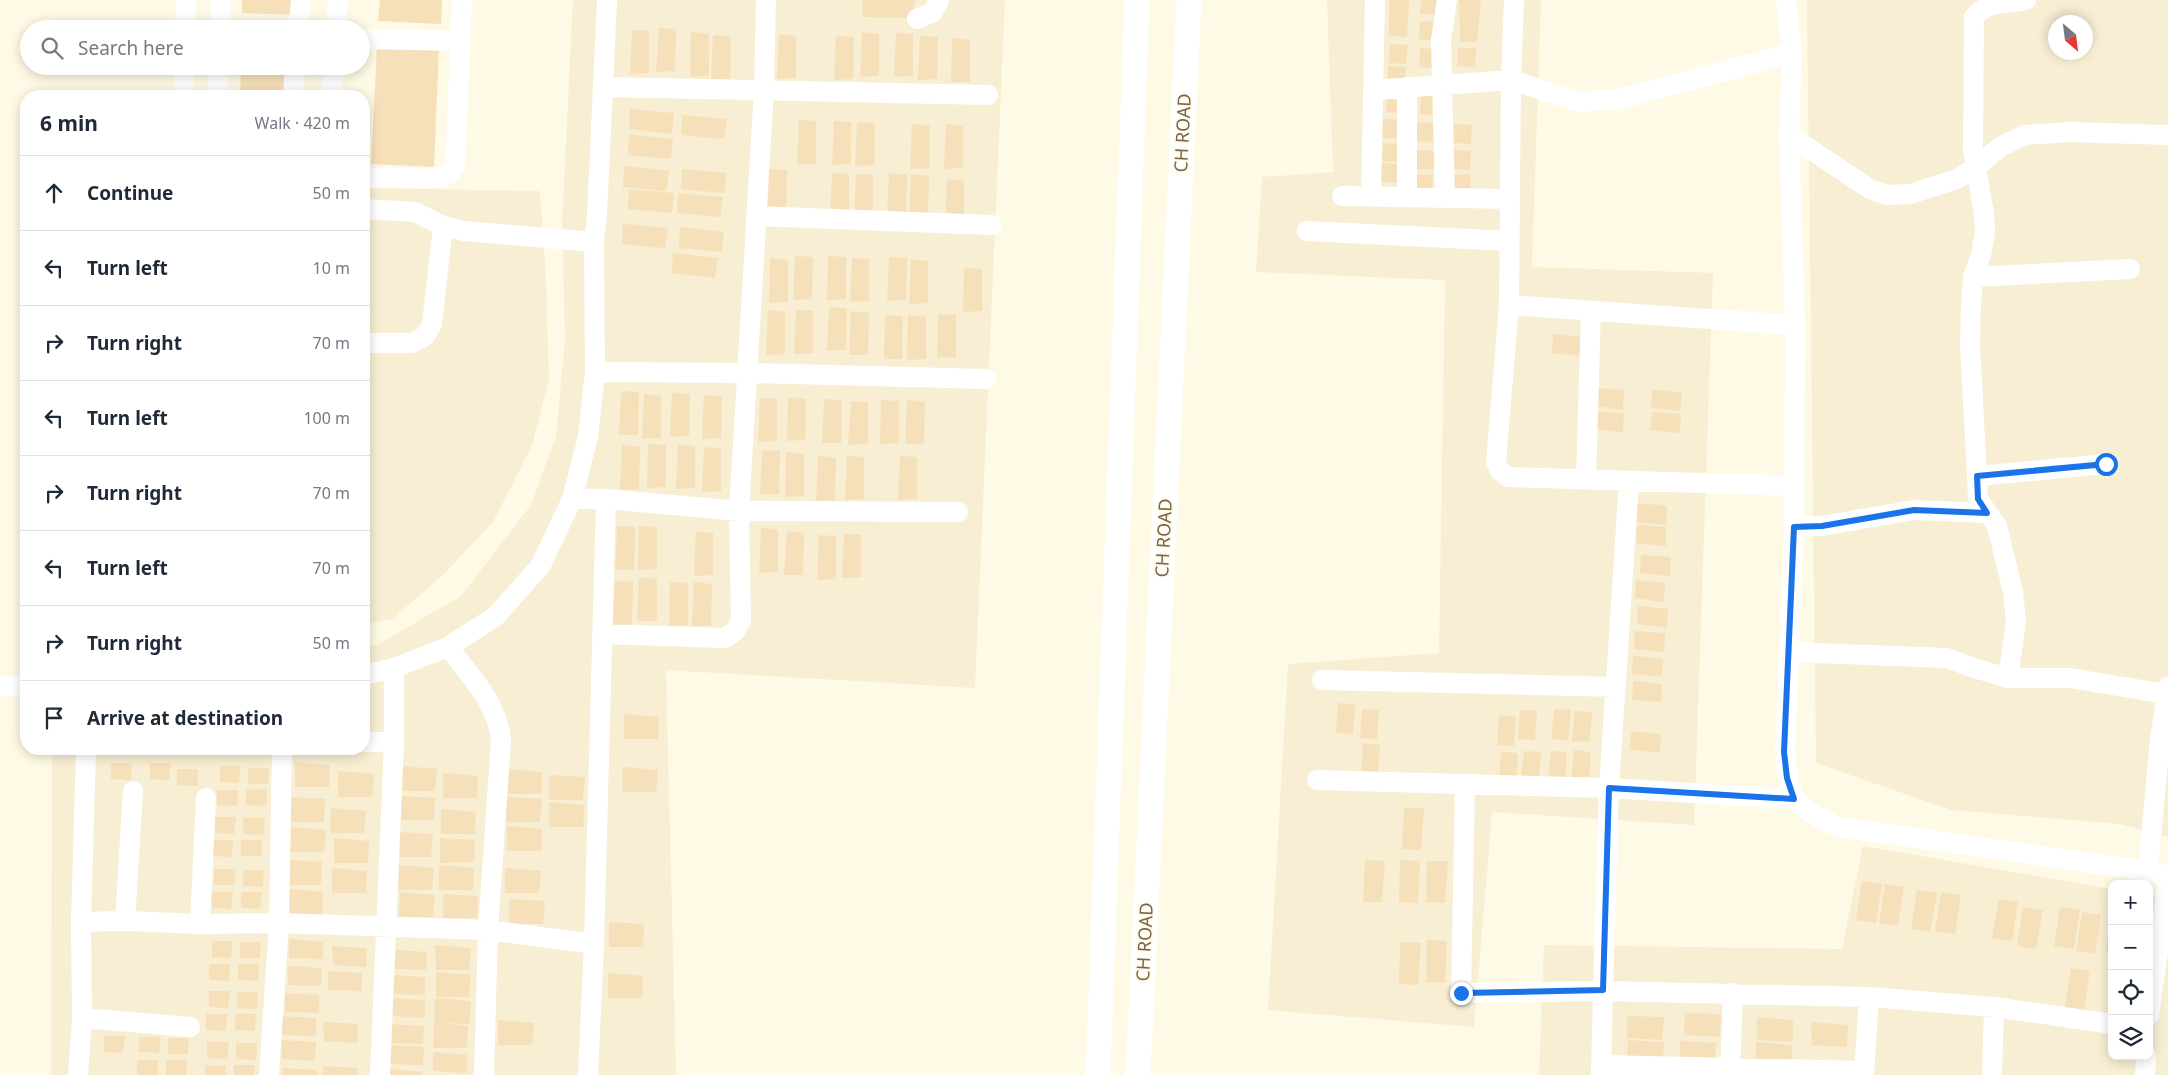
<!DOCTYPE html>
<html lang="en">
<head>
<meta charset="utf-8">
<style>
  :root { --surface:#fff; --page:#f6f6f7; --text:#1f2937; --muted:#747a83; --line:#e0e1e3 }
  body { margin:0; font-family:"Noto Sans",sans-serif; background:var(--page); color:var(--text) }
  .controls { position:absolute; right:15px; bottom:15px; display:grid; overflow:hidden; border-radius:10px; box-shadow:0 2px 12px #0003 }
  .controls button { width:45px; height:45px; display:grid; place-items:center; padding:0; border:0; border-bottom:1px solid var(--line); background:var(--surface); color:var(--text); font:25px sans-serif }
  .compass { position:absolute; left:2048px; top:15px; width:45px; height:45px; border-radius:50%; background:var(--surface); box-shadow:0 2px 12px #0003; rotate:152deg }
  .stop { position:absolute; width:15px; height:15px; margin:-11px; border:4px solid #1a73e8; border-radius:50%; background:#fff }
  .stop.end { background:#1a73e8; border-color:#fff; box-shadow:0 1px 5px #0008 }
  .list { margin:0; padding:0; list-style:none }
  h2 { display:flex; justify-content:space-between; align-items:center; height:65px; margin:0; padding:0 20px; font-size:21px }
  h2 small { font-size:16px; font-weight:400; color:var(--muted) }
  .list li { display:grid; grid-template-columns:32px 1fr auto; gap:15px; align-items:center; box-sizing:border-box; height:75px; padding:0 20px; border-top:1px solid var(--line) }
  .list b { display:block; font-size:19px; white-space:nowrap }
  .list em { font-size:16px; font-style:normal; color:var(--muted) }
  .icon { flex:none; width:28px; height:28px; fill:none; stroke:currentColor; stroke-width:2; stroke-linecap:round; stroke-linejoin:round }
  .map { position:relative; flex:none; width:2168px; height:1075px; overflow:hidden }
  .search { position:absolute; background:var(--surface); box-shadow:0 2px 12px #0003; left:20px; top:20px; width:350px; height:55px; display:flex; align-items:center; gap:12px; box-sizing:border-box; padding:0 18px; border-radius:28px; color:var(--muted); font-size:19px }
  .panel { position:absolute; background:var(--surface); box-shadow:0 2px 12px #0003; left:20px; top:90px; width:350px; height:665px; border-radius:20px }
  .map>svg:first-child { display:block }
  .residential { fill:#f7eed3; fill-rule:evenodd }
  .building { fill:#f6e0ba }
  .lines { fill:none; stroke-linecap:round; stroke-linejoin:round }
  .minor { stroke:#fff; stroke-width:20 }
  .tertiary { stroke:#fff; stroke-width:25 }
  .route { stroke:#1a73e8; stroke-width:6 }
  .labels { text-anchor:middle; dominant-baseline:central; stroke-width:4; stroke-linejoin:round; paint-order:stroke }
  .street-label { font-size:18px; fill:#7a6547; stroke:#fffced }
</style>
</head>
<body>
<div class="map">
<svg width="2168" height="1075" viewBox="0 0 2168 1075">
  <rect width="100%" height="100%" fill="#fefae5"/>
  <!-- residential -->
  <path class="residential" d="M573,0h432l-30,688 -309,-18 10,405h-625l1,-326h312v-103l13,-1 84,-49 70,-91 25,-69 9,-96 -3,-118z
    M1327,0h214l-9,267 181,6 -19,552 -202,-13 -18,215 -206,-17 20,-346 151,-11 6,-373 -189,-8 6,-95 71,-5z
    M1807,0h361v837l-47,-13 -170,-14 -135,-47zM2056,22h30v30h-30z
    M364,188l176,3 6,88 3,101 -17,65 -39,77 -50,53 -51,44 -28,6z
    M1863,846l249,43v167h37v-161l19,3v177h-629l5,-130 298,4z"/>
  <!-- building -->
  <path class="building" d="M242,0h63l-1,15 -62,-2z
    M380,0h62l-1,24 -63,-3z
    M863,0h52l-3,18 -50,-1z
    M1389,0h20l-2,37 -18,-1z
    M1421,0h17l-1,15 -17,-1z
    M1459,0h22l-4,42h-17z
    M1420,21l17,1 -1,19 -17,-1z
    M659,28l17,1 -1,42 -19,1z
    M632,30l17,1v42l-19,1z
    M691,32l18,2v42l-19,1z
    M862,32l17,2v42l-19,1z
    M896,33l17,1v42l-19,1z
    M779,34l17,2v42l-19,1z
    M713,35l18,2 -1,42 -19,1z
    M836,36l18,1 -1,42 -19,1z
    M920,36l18,1 -1,42 -19,1z
    M952,38l18,2v42h-19z
    M1390,44l18,1 -2,19 -17,-1z
    M377,47l62,2 -5,118 -63,-3z
    M1420,48l17,1 -1,19 -17,-1z
    M1458,48h18l-1,19 -18,-1z
    M241,66h63l-2,30h-62z
    M1388,66l18,1 -1,19 -18,-2z
    M1387,93l17,1 -1,19 -17,-1z
    M1421,95l17,1 -1,19 -17,-1z
    M630,109l44,4 -2,21 -43,-5z
    M682,115l45,4 -3,20 -43,-4z
    M1383,119l18,1 -1,19 -18,-1z
    M799,120l17,1v43h-19z
    M834,121l17,1v42l-19,1z
    M857,122l18,1 -1,42 -19,1z
    M1417,122l18,1 -1,19 -18,-1z
    M912,124l18,2 -1,42 -19,1z
    M946,124l17,2v42l-19,1z
    M1454,124l18,1 -1,19 -18,-1z
    M629,134l44,5 -2,20 -43,-4z
    M1383,143l17,1v18l-18,-1z
    M1417,150l18,1 -1,19 -18,-1z
    M1453,150l18,1 -1,19 -18,-1z
    M1381,163l17,1 -1,19 -17,-1z
    M624,166l45,5 -3,20 -43,-4z
    M682,169l45,4 -3,20 -43,-4z
    M769,169l18,1 -1,42 -19,1z
    M832,173l17,1v42l-19,1z
    M889,173l18,2 -1,42 -19,1z
    M856,174l17,1v43h-19z
    M911,174l18,2 -1,42 -19,1z
    M1416,174l17,1 -1,18h-17z
    M1453,174l18,1 -1,18 -18,-1z
    M947,179l17,2v41l-19,1z
    M629,189l45,4 -2,20 -44,-4z
    M678,193l45,4 -3,20 -43,-4z
    M623,224l45,4 -3,20 -43,-4z
    M680,227l44,5 -2,20 -43,-4z
    M673,253l45,5 -3,20 -43,-5z
    M795,256l18,1 -1,42 -19,1z
    M828,256l18,1v42l-19,1z
    M889,257l18,1 -1,42 -19,1z
    M770,258l18,2v42l-19,1z
    M852,258l17,1v42l-19,1z
    M911,259l17,2v42l-19,1z
    M964,268l18,1v42l-19,1z
    M829,307l18,1 -1,42 -19,1z
    M796,309l17,2v42l-19,1z
    M768,310l17,2v42l-19,1z
    M851,311l18,2 -1,42h-19z
    M938,314l18,1v42l-19,1z
    M885,315l18,1 -1,43h-18z
    M908,315l18,2v42l-19,1z
    M1553,334l30,3 -1,19 -30,-3z
    M1595,388l29,2 -1,20 -29,-4z
    M1652,390l30,2 -2,19 -29,-3z
    M621,391l18,1 -1,43h-19z
    M672,393l18,1 -1,42 -19,1z
    M644,394l17,2v42l-19,1z
    M704,395l18,1 -1,42 -19,1z
    M788,397l18,2 -1,41 -18,1z
    M760,398l17,1v42l-19,1z
    M824,399l18,2 -1,42h-19z
    M881,400l18,1v42l-19,1z
    M907,400l18,2 -1,42h-19z
    M851,401l17,1v42l-20,1z
    M1595,411l29,2 -1,19 -29,-3z
    M1652,412l29,2 -1,19 -30,-3z
    M648,444l18,1v42l-19,1z
    M622,445l18,2 -1,42 -19,1z
    M678,445l17,1v42l-19,1z
    M704,447l17,2v42l-19,1z
    M762,450l18,1 -1,43h-19z
    M786,452l18,2v42l-19,1z
    M818,456l18,2 -1,42 -19,1z
    M847,456l17,1v42l-19,1z
    M900,456l17,1v42l-19,1z
    M1638,503l29,3 -1,19 -29,-3z
    M1637,525l29,2v19l-30,-3z
    M617,526l18,1 -1,42 -19,1z
    M639,526l18,1v42l-19,1z
    M761,528l17,2v42l-19,1z
    M787,531l17,2 -1,42h-19z
    M696,532l17,1v42l-19,1z
    M844,533l17,2v42l-19,1z
    M819,535l17,1v43l-19,1z
    M1641,555l30,2 -1,19 -30,-3z
    M639,577l18,2v42h-20z
    M1636,580l29,3 -1,19 -29,-4z
    M615,581l18,1 -1,43h-19z
    M670,582l18,1v42l-19,1z
    M694,582l18,2 -1,42h-19z
    M1638,606l30,3 -1,19 -30,-4z
    M1635,631l30,2 -1,19 -30,-3z
    M1633,656l30,3 -1,18 -30,-3z
    M1633,681l29,3 -1,18 -29,-2z
    M1338,703l17,2 -2,29 -17,-1z
    M1362,709l17,1 -2,29 -17,-1z
    M1554,709l17,1 -3,30 -17,-1z
    M1520,710l17,1 -2,29 -17,-1z
    M1575,711l17,1 -2,30 -18,-1z
    M624,714l35,3 -1,22h-34z
    M1499,715l17,2 -2,29 -17,-1z
    M1631,731l30,3 -1,19 -30,-3z
    M1363,743l17,2 -2,29 -17,-1z
    M1574,750l17,2 -2,29 -18,-1z
    M1524,751l17,1 -2,29 -18,-1z
    M1551,751l16,1 -2,29 -17,-1z
    M1501,752l17,1 -2,30 -17,-1z
    M295,762l35,3 -1,22h-34z
    M111,763h21l-1,17 -20,-1z
    M150,763h21l-2,17 -19,-1z
    M220,766h21l-2,17 -19,-1z
    M402,766l35,3 -2,22h-34z
    M623,767l35,3 -2,22h-34z
    M248,768h21l-1,16h-20z
    M177,769h21l-1,17 -20,-1z
    M507,769l35,3 -1,22h-34z
    M338,771l36,3 -2,23h-34z
    M443,773l35,3 -1,22h-34z
    M549,775l36,2 -2,23h-34z
    M267,789l-1,17 -20,-1v-15z
    M217,790h21l-1,16 -20,-1z
    M400,796l35,2 -1,22h-34z
    M290,797l35,2 -1,23h-34z
    M506,797l36,2 -2,23h-34z
    M549,802l36,3 -2,22h-34z
    M331,808l35,3 -2,22h-34z
    M1404,808h20l-3,42 -19,-1z
    M441,809l35,3 -1,22h-34z
    M215,817h21l-2,17 -19,-1z
    M243,818h22l-2,17 -20,-1z
    M507,826l35,3 -1,22h-34z
    M291,827l35,3 -2,22h-34z
    M397,832l36,2 -2,23h-34z
    M334,838l35,3 -1,22h-34z
    M440,838l35,2 -1,22 -34,1z
    M212,840h21l-1,17 -20,-1z
    M241,840h21l-1,16h-20z
    M287,860l35,2 -1,23h-34z
    M1365,860l20,1 -3,41h-19z
    M1400,860l20,1 -2,42 -19,-1z
    M1427,861h21l-3,42 -19,-1z
    M399,865l35,3 -2,22h-34z
    M439,865l35,3 -1,22h-34z
    M332,868l35,3 -1,22h-34z
    M505,868l36,3 -2,22h-34z
    M214,869h22l-2,16h-20z
    M243,870h21l-1,17 -20,-1z
    M1862,881l20,3 -6,39 -20,-3z
    M1885,884l19,3 -6,39 -19,-3z
    M288,889l35,3 -1,23 -34,-1z
    M1917,890l20,3 -7,39 -19,-3z
    M212,892h21l-2,17 -19,-1z
    M241,892h21l-2,17 -19,-1z
    M400,892l35,3 -2,22h-34z
    M1941,892l20,3 -6,39 -20,-3z
    M443,894l35,2 -1,22h-34z
    M509,899l36,2 -2,23h-34z
    M1999,899l19,3 -6,39 -20,-3z
    M2023,907l20,3 -7,39 -19,-3z
    M2060,907l20,3 -6,39 -20,-3z
    M2082,912l19,3 -6,39 -19,-3z
    M609,922l35,2 -1,23h-34z
    M2111,926h1v26l-7,-2z
    M289,939l34,3v17l-34,-1z
    M1427,940l20,1 -2,42 -19,-1z
    M212,941h21l-2,17 -19,-1z
    M240,942h21l-1,17 -20,-1z
    M1400,942l21,1 -3,42 -19,-1z
    M435,945l36,3 -2,22h-33z
    M332,946l35,2 -1,19 -33,-2z
    M392,950l35,2 -1,18 -33,-1z
    M209,964h21l-1,17 -20,-1z
    M238,964h21l-1,17 -20,-1z
    M288,966l34,2 -1,18 -33,-1z
    M2071,968l19,3 -6,39 -19,-3z
    M328,971l34,2v18l-34,-1z
    M436,972l35,3 -2,22h-33z
    M608,973l35,3 -1,22h-34z
    M391,975l34,2v18l-34,-1z
    M209,991h21l-2,17 -19,-1z
    M237,992h21l-1,17 -20,-1z
    M285,993l34,2v18l-34,-1z
    M391,998l34,2v18l-34,-2z
    M435,998l36,3 -2,23 -29,-1 28,3 -1,22h-34z
    M1685,1013l36,1 -1,23 -36,-2z
    M206,1014h21l-1,17 -20,-1z
    M235,1014h21l-1,17 -20,-1z
    M281,1016l35,2v18l-34,-1z
    M1627,1016l37,1 -2,23 -35,-2z
    M1757,1017l36,3v22l-36,-2z
    M498,1020l36,3 -2,22h-34z
    M323,1022l35,2 -1,19 -33,-2z
    M1811,1022l37,3 -1,22 -35,-2z
    M389,1024l35,2 -1,18 -33,-1z
    M104,1036h21l-2,17 -19,-1z
    M139,1037h22l-2,16 -20,-1z
    M168,1038h21l-1,17 -20,-1z
    M281,1040l35,2 -1,19 -33,-2z
    M1628,1040l36,2 -1,22 -36,-1z
    M1680,1041l36,2 -1,22 -35,-1z
    M207,1042h22l-2,17 -20,-1z
    M1756,1042l36,3v22l-36,-2z
    M236,1043h21l-1,17 -20,-1z
    M389,1045l35,2 -1,18 -33,-1z
    M433,1052l34,3v18l-34,-2z
    M137,1060h21l-1,15h-20z
    M166,1060h21l-1,15h-20z
    M205,1065l21,1 -1,9h-20z
    M234,1065h21l-1,10h-20z
    M323,1066l34,2v7h-34z
    M283,1068l34,2v5h-34z
    M388,1069l35,3 -1,3h-34z"/>
  <g class="lines">
    <!-- minor -->
    <path class="minor" d="M1514,0l-3,80 -2,225 -13,157 4,9 8,6 286,9
      M1786,0l6,53 -3,82 6,190 -1,202 -9,225c5,51 9,54 54,75l309,44 20,5
      M917,19l16,-7 6,-12
      M185,29l1,-29
      M220,29l1,-29
      M298,29l3,-29
      M336,29l2,-29
      M361,39l99,2
      M603,87l385,8
      M1407,87v110
      M1373,90l138,-10 68,22 40,-3 173,-46
      M184,96v-30
      M217,96l1,-30
      M293,96l2,-30
      M331,96l3,-30
      M1789,135l81,54 16,6 24,-1 47,-15 18,-11 25,-21 25,-12 45,-3 98,3
      M364,178h75l11,-5 5,-7 7,-166
      M1342,196l168,3
      M1371,196l4,-196
      M1445,198l-4,-158 6,-40
      M364,209l51,3 28,14 21,5 130,11
      M756,216l236,9
      M1307,231l202,10
      M1973,277l157,-8
      M1509,305l286,20
      M364,343h48l13,-7 7,-12 11,-98
      M595,372l153,1 238,6
      M1977,476l129,-12
      M1586,479l5,-168
      M1629,481l-20,307 -6,203 266,6 125,10 118,17
      M572,499h34l133,12 219,1
      M1794,527l28,-1 92,-16 73,3
      M602,634l123,4 10,-7 6,-11 -2,-109 25,-422 2,-89
      M448,647c23,30 49,55 53,93l-13,190 -4,145
      M1789,652l158,6 24,9 37,11h62l96,16
      M364,675l30,-7 54,-21 48,-31 45,-51 31,-66 16,-62 7,-65 -1,-130 3,-27 10,-215
      M2008,678l8,-56 -3,-31 -16,-65 -19,-27 -1,-23 -7,-132 1,-39 2,-28 8,-22 4,-23 -1,-18 -11,-64 1,-133c15,-17 30,-12 52,-17
      M1322,680l294,7
      M0,686l26,1
      M364,742h30
      M1317,780l292,8 185,11
      M1465,784l-4,209 142,-2 -2,84
      M2148,871l12,-132 8,-52
      M125,921l8,-130
      M81,922l44,-1 75,3 79,-1 209,7 106,14
      M200,924l6,-126
      M2149,1015l19,-134
      M82,1018l108,9
      M1601,1065l263,6
      M78,1075l4,-57 -1,-96 5,-173
      M269,1075l10,-152 3,-174
      M380,1075l14,-333v-74
      M588,1075l6,-131 12,-445
      M1730,1075l3,-82
      M1864,1075l5,-78
      M1992,1075l2,-68
      M2145,1075l1,-19"/>
    <!-- tertiary -->
    <path class="tertiary" d="M1098,1075l39,-1075
      M1138,1075l51,-1075"/>
  </g>
  <g class="lines">
    <!-- route -->
    <path class="route" d="M1461,993l142,-3 6,-202 185,11 -7,-21 -3,-26 10,-225 28,-1 92,-16 73,3 -9,-14 -1,-23 129,-12"/>
  </g>
  <g class="labels">
    <!-- street labels -->
    <g class="street-label">
      <text transform="translate(1182 133) rotate(-87)">CH ROAD</text>
      <text transform="translate(1163 538) rotate(-87)">CH ROAD</text>
      <text transform="translate(1144 942) rotate(-87)">CH ROAD</text>
    </g>
  </g>
</svg>
<div class="controls">
<button>+</button>
<button>−</button>
<button><svg class="icon" aria-label="locate" viewBox="0 0 24 24"><circle cx="12" cy="12" r="6"/><path d="M12 2v4M12 18v4M2 12h4M18 12h4"/></svg></button>
<button><svg class="icon" aria-label="layers" viewBox="0 0 24 24"><path d="M12 4l9 5-9 5-9-5zM3 14l9 5 9-5"/></svg></button>
</div>
<svg class="compass" viewBox="-18 -18 36 36"><path d="M0-13l5 13h-10z" fill="#e53935"/><path d="M0 13l5-13h-10z" fill="#747a83"/></svg>
<div class="stop" style="left:2106px;top:464px"></div>
<div class="stop end" style="left:1461px;top:993px"></div>
<div class="search"><svg class="icon" aria-label="search" viewBox="0 0 24 24"><circle cx="10" cy="10" r="6"/><path d="M15 15l6 6"/></svg>Search here</div>
<section class="panel">
<h2>6 min<small>Walk · 420 m</small></h2>
<ul class="list">
<li><svg class="icon" aria-label="ahead" viewBox="0 0 24 24"><path d="M12 20V5M6 11l6-6 6 6"/></svg><div><b>Continue</b></div><em>50 m</em></li>
<li><svg class="icon" aria-label="left" viewBox="0 0 24 24"><path d="M17 20v-9H6M10 6l-5 5 5 5"/></svg><div><b>Turn left</b></div><em>10 m</em></li>
<li><svg class="icon" aria-label="right" viewBox="0 0 24 24"><path d="M7 20v-9h11M14 6l5 5-5 5"/></svg><div><b>Turn right</b></div><em>70 m</em></li>
<li><svg class="icon" aria-label="left" viewBox="0 0 24 24"><path d="M17 20v-9H6M10 6l-5 5 5 5"/></svg><div><b>Turn left</b></div><em>100 m</em></li>
<li><svg class="icon" aria-label="right" viewBox="0 0 24 24"><path d="M7 20v-9h11M14 6l5 5-5 5"/></svg><div><b>Turn right</b></div><em>70 m</em></li>
<li><svg class="icon" aria-label="left" viewBox="0 0 24 24"><path d="M17 20v-9H6M10 6l-5 5 5 5"/></svg><div><b>Turn left</b></div><em>70 m</em></li>
<li><svg class="icon" aria-label="right" viewBox="0 0 24 24"><path d="M7 20v-9h11M14 6l5 5-5 5"/></svg><div><b>Turn right</b></div><em>50 m</em></li>
<li><svg class="icon" aria-label="arrive" viewBox="0 0 24 24"><path d="M6 21V4h12l-3 4 3 4H6"/></svg><div><b>Arrive at destination</b></div></li>
</ul>
</section>
</div>
</body>
</html>
